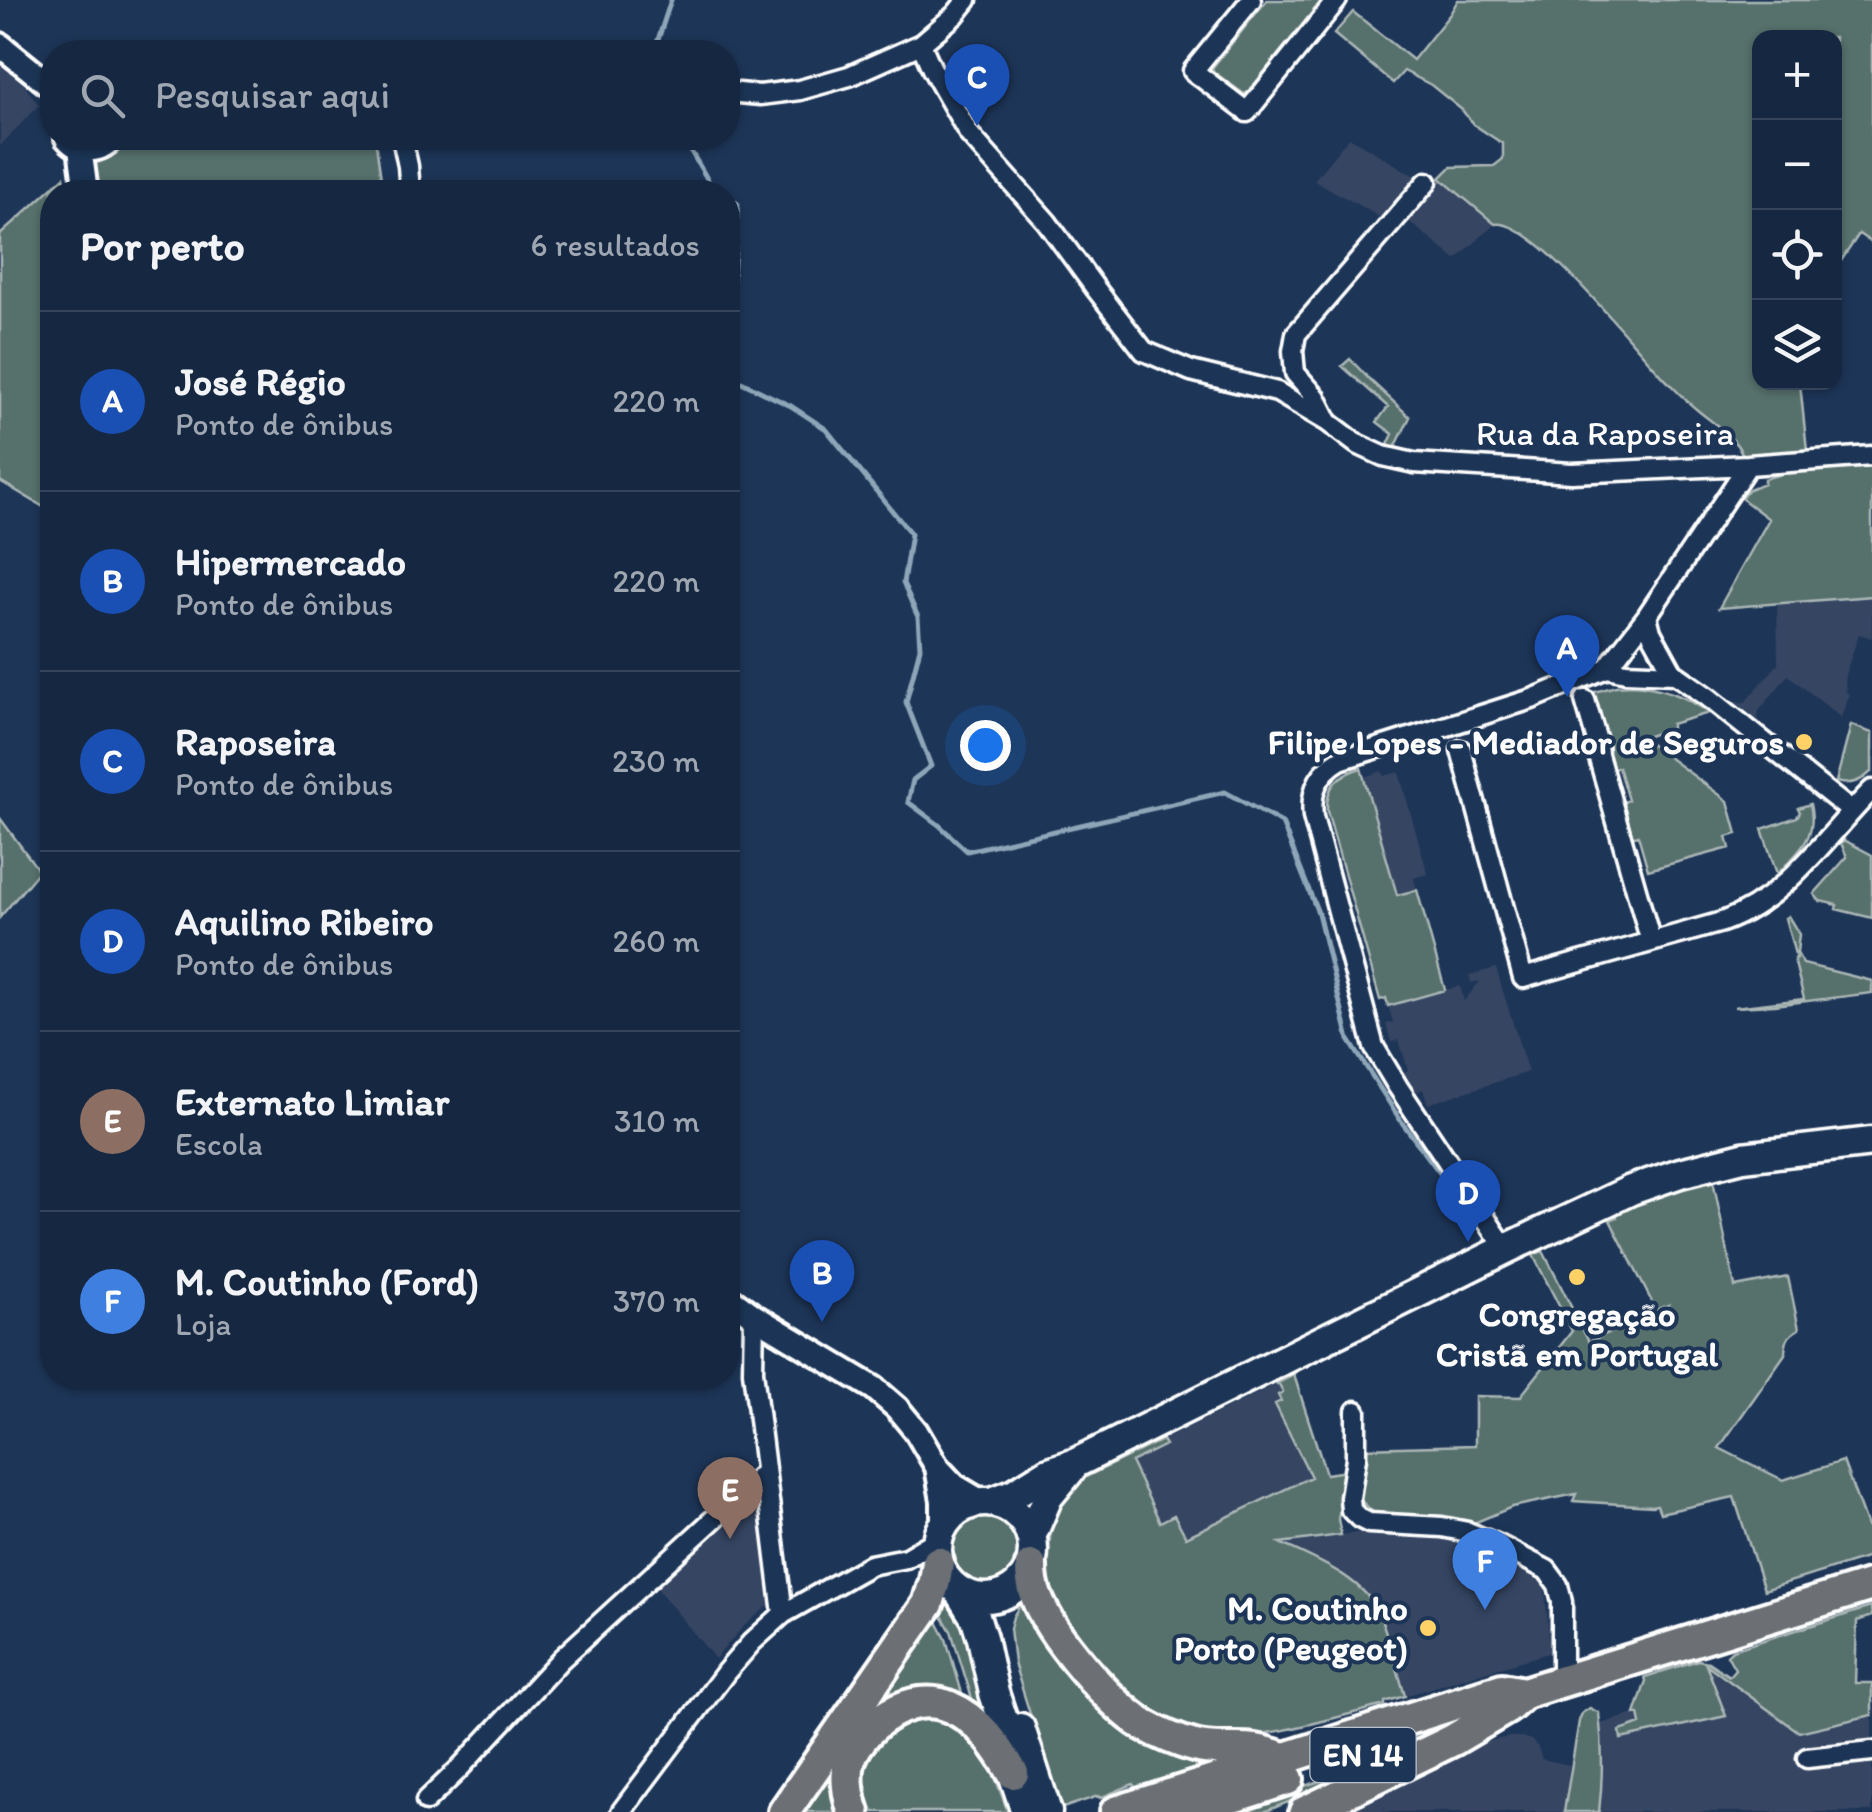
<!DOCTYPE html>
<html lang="pt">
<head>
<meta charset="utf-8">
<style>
  :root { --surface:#162841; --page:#23344c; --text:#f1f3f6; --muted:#9ea6b1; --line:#35445a; --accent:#ffd166 }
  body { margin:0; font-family:Itim,sans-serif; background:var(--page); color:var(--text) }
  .controls { position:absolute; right:30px; top:30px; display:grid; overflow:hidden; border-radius:20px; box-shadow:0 2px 8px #0004 }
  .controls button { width:90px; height:90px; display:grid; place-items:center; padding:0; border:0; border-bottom:2px solid var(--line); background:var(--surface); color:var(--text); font:50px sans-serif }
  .you { position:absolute; left:985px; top:745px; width:35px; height:35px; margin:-25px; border:8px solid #fff; border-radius:50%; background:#1a73e8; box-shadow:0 0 0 15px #1a73e833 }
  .badge { display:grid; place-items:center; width:65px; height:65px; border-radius:50%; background:var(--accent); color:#fff; font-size:32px; font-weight:700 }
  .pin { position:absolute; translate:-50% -82px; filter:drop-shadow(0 2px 5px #0008) }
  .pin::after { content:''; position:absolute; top:52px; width:35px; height:30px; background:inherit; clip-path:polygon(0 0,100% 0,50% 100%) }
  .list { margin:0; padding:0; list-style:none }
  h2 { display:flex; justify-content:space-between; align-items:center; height:130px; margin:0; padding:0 40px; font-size:42px }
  h2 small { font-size:32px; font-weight:400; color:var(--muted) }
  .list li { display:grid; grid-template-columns:65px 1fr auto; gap:30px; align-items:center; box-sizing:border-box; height:180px; padding:0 40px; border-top:2px solid var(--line) }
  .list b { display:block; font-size:38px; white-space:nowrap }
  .list p { margin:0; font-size:32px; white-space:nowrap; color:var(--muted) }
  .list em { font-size:32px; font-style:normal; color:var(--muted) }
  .icon { flex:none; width:55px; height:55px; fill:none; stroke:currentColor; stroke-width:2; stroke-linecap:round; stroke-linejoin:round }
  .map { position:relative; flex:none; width:1872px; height:1812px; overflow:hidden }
  .search { position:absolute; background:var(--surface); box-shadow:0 2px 8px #0004; left:40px; top:40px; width:700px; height:110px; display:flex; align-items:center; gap:25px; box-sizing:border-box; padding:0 35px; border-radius:40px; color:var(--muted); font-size:38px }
  .panel { position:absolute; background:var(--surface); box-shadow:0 2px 8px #0004; left:40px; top:180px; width:700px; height:1210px; border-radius:40px }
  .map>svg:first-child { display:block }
  .built { fill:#344562 }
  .green { fill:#576f6c; stroke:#abb7b6; stroke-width:2.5 }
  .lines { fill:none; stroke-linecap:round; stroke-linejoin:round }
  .stream { stroke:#8ea6b8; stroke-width:5 }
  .minor-casing { stroke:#fff; stroke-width:25 }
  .tertiary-casing { stroke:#fff; stroke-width:30 }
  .secondary-casing { stroke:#fff; stroke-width:35 }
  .primary-casing { stroke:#fff; stroke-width:38 }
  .minor { stroke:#1d3557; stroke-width:18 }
  .tertiary { stroke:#1d3557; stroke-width:22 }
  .secondary { stroke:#1d3557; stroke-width:28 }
  .primary { stroke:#6c6f75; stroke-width:30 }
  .poi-dot { fill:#ffd166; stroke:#1d3557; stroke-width:4 }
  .labels { text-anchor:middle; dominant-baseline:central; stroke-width:8; stroke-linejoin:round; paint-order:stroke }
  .shield { fill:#1d3557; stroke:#bbc2cd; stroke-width:2.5 }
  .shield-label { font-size:32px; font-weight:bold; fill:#fff }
  .street-label { font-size:35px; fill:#fff; stroke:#1d3557 }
  .poi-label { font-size:35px; font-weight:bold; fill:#fff; stroke:#1d3557; text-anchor:end }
</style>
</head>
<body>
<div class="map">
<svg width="1872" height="1812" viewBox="0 0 1872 1812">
  <rect width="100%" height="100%" fill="#1d3557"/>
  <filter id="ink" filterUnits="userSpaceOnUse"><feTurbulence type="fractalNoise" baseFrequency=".01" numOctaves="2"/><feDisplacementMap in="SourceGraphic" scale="20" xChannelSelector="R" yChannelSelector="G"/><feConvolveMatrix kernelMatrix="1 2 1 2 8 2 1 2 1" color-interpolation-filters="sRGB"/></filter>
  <g filter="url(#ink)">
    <!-- built -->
    <path class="built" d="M0,64l24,21 15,20 -39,41z
      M1349,137l71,42 -30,44 -76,-43z
      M1437,175l58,49 -39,36 -55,-45z
      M1872,596v42l-13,-4 -14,41 1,17 3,2 -8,24 -53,-43 -29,36 -1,7 3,5 -25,-21h9l33,-38 -1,-61z
      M1382,771l2,5 15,-4 29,102 -14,4 3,12 -20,5 -33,-118z
      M1496,968l32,104 -100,32 -5,-15 -6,3 -13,-20 4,-2 -9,-30 -8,2 -5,-18 7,-2 -5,-16 72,-20 4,15 16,-20 -9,2 -2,-8z
      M1294,1375l33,100 11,44 -233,34 6,-87z
      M749,1494l10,4 12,102 -2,5 -26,22 -28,32 -65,-79z
      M1382,1530l73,7 80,36 10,17 5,60 -2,3 -143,43 -27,-85 -100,-69z
      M1705,1663l94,69 73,-17v97h-273l4,-54 -3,-34 35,-10 11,-33z
      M1509,1737h13l9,3 7,7 4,12 28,6 -6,47h-227l137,-68z"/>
    <!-- green -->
    <path class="green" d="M1267,0h55l-74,92 -4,2 -30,-22 -2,-4z
      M1458,0h414v243l-13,-9 -24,36 -1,-232h-74v344l40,1 7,68 -64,4c-10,-21 -31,-32 -48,-47 -10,-8 -19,-18 -28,-27 -30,-30 -133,-164 -172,-157l-55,-46 11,-11 43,-1 9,-7v-15l-30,-20 -11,-14 -31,-25 -27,-14 -11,12 -59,-49 19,-22 60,48 37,-46z
      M191,138h184l8,54h-284l-4,-31 31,-16z
      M64,177l3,15h-15v320l-52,-31v-246z
      M1350,359l22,23 38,35 -16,33 -8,-1 7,-15 -16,-12 11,-15 -46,-41z
      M1872,463v133l-153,12 50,-89 -28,-21 8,-9 15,-6v-4l30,-9z
      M1630,685c29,1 56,11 79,28l-38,11v4l-29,10 86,63 9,33 -10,3 3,11 -82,22 -10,-35 -7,2 -10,-34 7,-3 -10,-33 -5,1 -22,-75 25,-7z
      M1851,725l21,8v38c-10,10 -22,15 -36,11z
      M1361,768l36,127 20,-5 28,100 -57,16 -2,-8 -6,2 -53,-189c-1,-26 11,-36 34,-43z
      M1810,804c8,33 -11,48 -33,70l-15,-45 35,-12 3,-5 -2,-4z
      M0,818l39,53 -39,46z
      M1844,840l28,15v63l-36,-9 1,-4 -17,-4 -6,-7 33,-37 -6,-14z
      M1788,916l11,18 -2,19 6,11 69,17v12l-97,12 -41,2 70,-8 -10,-40 2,-1 -11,-40z
      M1713,1180l22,107 53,-10 11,52c-12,7 -13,11 -14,25l-66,94 64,32 60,-19 29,79v16l-108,34 -30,-93 -74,16 -3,-8 -5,1 -79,-5 3,-7 -64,13 -38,16 -31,-5 -57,-1 -12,-4 -13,-12 -2,-9 3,-44 113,-3v-49l45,1 52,-66 -39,-76 10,-4 46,91 63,-30 8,14 8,-21 -12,5 -46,-90 7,-3 -1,-5c32,-13 63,-24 97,-32z
      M1294,1375l32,99 21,-3 -9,48 3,16 -61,8c34,16 83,34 99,71 11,26 18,55 26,82l-20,6v3c-47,11 -133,40 -179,29 -61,-15 -93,-53 -129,-100 -9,-12 -22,-24 -26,-37 -6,-17 -3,-29 -2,-45 1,-31 8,-53 33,-73l80,-39 3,5 -34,17 29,60 14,-7 12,22 125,-60 -36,-73 6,-3 -3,-6 5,-3 -4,-8h-3z
      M949 1549a36 36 0 1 1 72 0a36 36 0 1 1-72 0Z
      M943,1593l22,25 27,100 -18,-13 -23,-74 -14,-23z
      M1021,1603l62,77 144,82 -90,28 -4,-6 -33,14 -2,-2 -38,13 -46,-146 -4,-35 3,-11z
      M1871,1607l1,9 -15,5 -2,62h17v32l-73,17 -93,-68 20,52 -105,23 -1,-8 21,-7 -2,-10h-4l11,-33 -1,-4 53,-17 10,2 21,14 6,-7 -8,-14 5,-5z
      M935,1618l11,21 18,61 -85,7 -37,105h-45z
      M1590,1708l9,5c4,34 4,65 0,99h-35l15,-91 3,-8z
      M910,1716l38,1 28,26 19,34 13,35h-144l-7,-31 11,-37z
      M1388,1759l1,1 -125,52h-40z"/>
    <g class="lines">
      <!-- stream -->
      <path class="stream" d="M654,52l17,-52
        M683,138l29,49 8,5
        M728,197l10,7 -7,103 -3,5
        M728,372l3,5 60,29 35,23 85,105 -8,49 15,34 2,31 -14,54 25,64 -18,14 -5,22 31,23 28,26 258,-59 57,31 36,90 31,127 52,81 42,56"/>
      <!-- minor casing -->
      <g class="minor-casing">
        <path id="minor" d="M1251,0l-58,71 54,41 90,-112
          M921,44l11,25 37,65 78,88 49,67 48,62 47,20 86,21 51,30 29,22 26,12 31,7 158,10 176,-8 124,-9
          M728,92l32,3 40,-5 49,-14 72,-32 34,-29 12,-15
          M402,138l6,28 2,26
          M1328,421l-12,-24 -21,-24 -2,-22 3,-17 131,-152
          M1647,616l4,16 23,42
          M1607,668l19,4 48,2 4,2 30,21 143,114
          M1585,700l12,41 1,14 53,187
          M1461,750l62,228 199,-56c65,-23 103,-85 150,-132
          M1506,1249l-108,-162 -24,-40 -61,-230c-3,-26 5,-44 27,-57l192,-61 75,-31 40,-52 101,-151
          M754,1316l-1,55 30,243
          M1356,1411v47l-6,40 1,12 8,8 10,5 73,4 26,5 31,13 48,25 11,15 4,17v79
          M1807,1758l65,-7
          M426,1801l32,-31 103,-111 203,-186
          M621,1812l105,-140 26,-30 31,-28 87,-49 36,-7 32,-19"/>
      </g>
      <!-- tertiary casing -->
      <g class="tertiary-casing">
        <path id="tertiary" d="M0,45l52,42
          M67,138c13,15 32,15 45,0
          M80,148l6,44
          M728,1297l26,19 120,72 23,20 19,23 21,36 18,19 27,16
          M937,1467l6,34v24"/>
      </g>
      <!-- secondary casing -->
      <g class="secondary-casing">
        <path id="secondary" d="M992,1502l23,-9 34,-21 27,-9 430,-214 125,-59 49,-17 63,-16 129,-15
          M937 1550a48 48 0 1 1 96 0a48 48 0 1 1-96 0Z
          M1031,1537l17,-40 24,-29
          M958,1590l18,29 6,19 12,55 16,48 3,32 13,39
          M1020,1728l27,84"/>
      </g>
      <!-- primary casing -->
      <g class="primary-casing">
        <path id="primary" d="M1031,1566c0,10 1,20 5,30 14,39 73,107 108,129 16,9 33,16 50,21 21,6 41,1 61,4 8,1 16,4 23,6
          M784,1812l144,-208 7,-23 3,-19
          M854,1812c-6,-15 -9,-37 -4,-53 14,-36 62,-69 100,-52 29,12 48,40 63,66
          M1116,1812l386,-123 22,4
          M1186,1812l102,-33
          M1305,1812l148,-72 54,-32 17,-15 348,-108"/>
      </g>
      <!-- minor -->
      <use href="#minor" class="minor"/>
      <!-- tertiary -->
      <use href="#tertiary" class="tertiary"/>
      <!-- secondary -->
      <use href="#secondary" class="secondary"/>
      <!-- primary -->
      <use href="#primary" class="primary"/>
    </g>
  </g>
  <!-- markers -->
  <g class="poi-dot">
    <circle cx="1804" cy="742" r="10"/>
    <circle cx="1577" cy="1277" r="10"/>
    <circle cx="1428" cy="1628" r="10"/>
  </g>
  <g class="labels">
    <!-- shield labels -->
    <rect class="shield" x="1310.5" y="1728" width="105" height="54" rx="8"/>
    <g class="shield-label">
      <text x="1363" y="1755">EN 14</text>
    </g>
    <!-- street labels -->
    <g class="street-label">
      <text x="1605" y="433">Rua da Raposeira</text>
    </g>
    <!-- poi labels -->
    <g class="poi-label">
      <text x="1784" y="742">Filipe Lopes - Mediador de Seguros</text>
      <text x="1577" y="1314" text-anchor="middle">Congregação<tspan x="1577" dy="40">Cristã em Portugal</tspan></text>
      <text x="1408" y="1608">M. Coutinho<tspan x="1408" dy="40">Porto (Peugeot)</tspan></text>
    </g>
  </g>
</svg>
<div class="controls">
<button>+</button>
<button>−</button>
<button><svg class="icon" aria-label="locate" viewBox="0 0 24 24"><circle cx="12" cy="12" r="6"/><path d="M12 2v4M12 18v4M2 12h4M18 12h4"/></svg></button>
<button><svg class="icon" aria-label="layers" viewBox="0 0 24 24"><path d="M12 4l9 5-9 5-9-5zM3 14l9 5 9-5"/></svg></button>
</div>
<div class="you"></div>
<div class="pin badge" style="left:1567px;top:697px;background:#1a4fb4">A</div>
<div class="pin badge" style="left:822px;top:1322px;background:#1a4fb4">B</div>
<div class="pin badge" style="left:977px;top:126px;background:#1a4fb4">C</div>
<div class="pin badge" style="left:1468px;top:1242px;background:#1a4fb4">D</div>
<div class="pin badge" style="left:730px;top:1539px;background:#8d6e63">E</div>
<div class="pin badge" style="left:1485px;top:1610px;background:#3f7fe0">F</div>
<div class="search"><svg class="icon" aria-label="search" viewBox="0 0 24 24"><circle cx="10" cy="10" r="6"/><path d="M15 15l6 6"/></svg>Pesquisar aqui</div>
<section class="panel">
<h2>Por perto<small>6 resultados</small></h2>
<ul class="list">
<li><span class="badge" style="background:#1a4fb4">A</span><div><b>José Régio</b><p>Ponto de ônibus</p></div><em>220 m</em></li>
<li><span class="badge" style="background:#1a4fb4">B</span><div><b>Hipermercado</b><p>Ponto de ônibus</p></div><em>220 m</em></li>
<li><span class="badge" style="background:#1a4fb4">C</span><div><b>Raposeira</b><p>Ponto de ônibus</p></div><em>230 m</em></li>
<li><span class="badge" style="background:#1a4fb4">D</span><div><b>Aquilino Ribeiro</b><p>Ponto de ônibus</p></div><em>260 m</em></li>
<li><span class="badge" style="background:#8d6e63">E</span><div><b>Externato Limiar</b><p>Escola</p></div><em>310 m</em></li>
<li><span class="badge" style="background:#3f7fe0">F</span><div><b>M. Coutinho (Ford)</b><p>Loja</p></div><em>370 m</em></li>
</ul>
</section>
</div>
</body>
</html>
